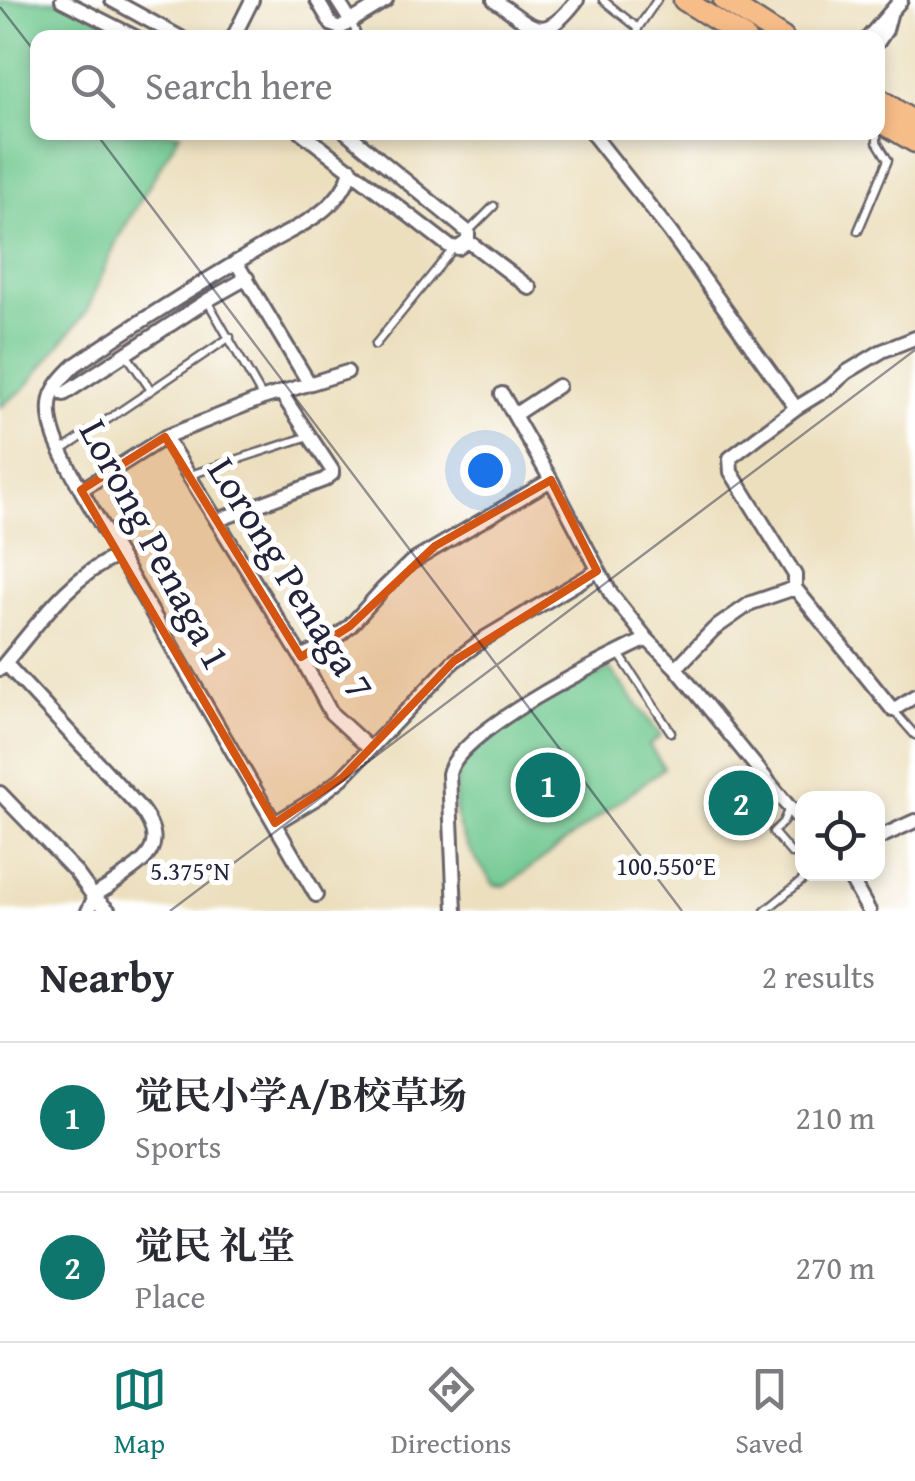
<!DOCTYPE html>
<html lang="en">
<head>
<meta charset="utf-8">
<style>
  :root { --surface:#fff; --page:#f7f7f7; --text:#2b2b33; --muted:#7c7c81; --line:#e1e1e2; --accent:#0f766e }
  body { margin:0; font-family:"Gentium Book Plus","Noto Serif SC",serif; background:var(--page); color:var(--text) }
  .controls { position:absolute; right:30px; bottom:30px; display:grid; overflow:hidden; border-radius:20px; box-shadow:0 5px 15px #0003 }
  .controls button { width:90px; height:90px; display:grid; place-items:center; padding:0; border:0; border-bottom:2px solid var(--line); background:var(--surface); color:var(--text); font:50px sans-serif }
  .you { position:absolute; left:485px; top:470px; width:35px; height:35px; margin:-25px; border:8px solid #fff; border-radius:50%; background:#1a73e8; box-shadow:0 0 0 15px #1a73e833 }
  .badge { display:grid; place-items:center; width:65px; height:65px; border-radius:50%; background:var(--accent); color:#fff; font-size:32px; font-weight:700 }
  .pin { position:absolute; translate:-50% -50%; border:5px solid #fff; box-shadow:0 2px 10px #0006 }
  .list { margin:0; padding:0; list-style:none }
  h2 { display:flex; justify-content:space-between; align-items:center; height:130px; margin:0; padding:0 40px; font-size:42px }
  h2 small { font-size:32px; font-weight:400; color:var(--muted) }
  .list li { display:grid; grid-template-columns:65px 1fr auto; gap:30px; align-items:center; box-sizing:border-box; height:150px; padding:0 40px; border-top:2px solid var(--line) }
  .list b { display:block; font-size:38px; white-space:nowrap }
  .list p { margin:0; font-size:32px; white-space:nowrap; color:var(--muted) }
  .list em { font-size:32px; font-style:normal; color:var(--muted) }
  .icon { flex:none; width:55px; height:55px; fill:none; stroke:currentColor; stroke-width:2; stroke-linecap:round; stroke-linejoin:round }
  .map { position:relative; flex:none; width:915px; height:911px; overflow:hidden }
  .search { position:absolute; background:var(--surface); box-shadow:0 5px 15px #0003; left:30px; right:30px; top:30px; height:110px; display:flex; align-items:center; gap:25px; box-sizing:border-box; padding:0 35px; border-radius:20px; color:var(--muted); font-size:38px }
  .sheet { height:430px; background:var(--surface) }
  nav { display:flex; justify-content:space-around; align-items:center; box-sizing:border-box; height:140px; border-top:2px solid var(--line); background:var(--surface); font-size:28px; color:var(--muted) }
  nav a { display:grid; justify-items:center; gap:5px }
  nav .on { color:var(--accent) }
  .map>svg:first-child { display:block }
  .green { fill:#6fc88f; stroke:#487565; stroke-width:2.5 }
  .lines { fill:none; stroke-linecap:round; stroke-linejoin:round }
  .service-casing { stroke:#696469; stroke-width:11 }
  .minor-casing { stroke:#696469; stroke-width:18 }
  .primary-casing { stroke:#696469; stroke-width:25 }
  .service { stroke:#fff; stroke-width:6 }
  .minor { stroke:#fff; stroke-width:12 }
  .primary { stroke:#f7bd88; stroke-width:20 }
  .marked { fill:#d45411; fill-opacity:0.2; stroke:#d45411; stroke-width:8; stroke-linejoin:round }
  .ticks { fill:none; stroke:#22223b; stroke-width:2.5; stroke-opacity:0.45 }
  .labels { text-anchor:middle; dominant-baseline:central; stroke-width:10; stroke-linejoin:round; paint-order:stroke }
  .street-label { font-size:40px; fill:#22223b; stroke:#fff }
  .ticks-label { font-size:25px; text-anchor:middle; fill:#22223b; stroke:#fff; stroke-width:10; stroke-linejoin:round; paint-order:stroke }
</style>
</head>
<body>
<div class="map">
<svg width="915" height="911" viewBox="0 0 915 911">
  <rect width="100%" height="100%" fill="#fff"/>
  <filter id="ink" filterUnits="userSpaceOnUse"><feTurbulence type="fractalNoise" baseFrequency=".01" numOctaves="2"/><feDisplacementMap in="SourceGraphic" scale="20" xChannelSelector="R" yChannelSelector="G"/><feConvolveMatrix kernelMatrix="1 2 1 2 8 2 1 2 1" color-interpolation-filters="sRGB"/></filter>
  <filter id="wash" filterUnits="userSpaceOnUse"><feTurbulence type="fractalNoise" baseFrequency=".0048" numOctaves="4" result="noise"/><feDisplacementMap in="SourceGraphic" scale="40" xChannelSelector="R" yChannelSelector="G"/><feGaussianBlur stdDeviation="2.25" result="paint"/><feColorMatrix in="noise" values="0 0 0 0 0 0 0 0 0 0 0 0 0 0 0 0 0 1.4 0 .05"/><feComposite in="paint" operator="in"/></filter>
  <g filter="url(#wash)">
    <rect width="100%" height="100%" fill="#ecdfbe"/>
    <!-- green -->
    <path class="green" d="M0,0h62l75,37 -99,1v94l142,1 -63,107 -30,71 -63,78 -24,18z
      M610,669l51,67 -12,9 15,23 -158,118 -12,-1c-10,-16 -26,-34 -33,-52 -8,-21 -9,-57 4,-75 20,-28 111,-72 145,-89z"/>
  </g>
  <g filter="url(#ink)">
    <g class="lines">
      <!-- service casing -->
      <g class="service-casing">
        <path id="service" d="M603,0l35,28
          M352,23l6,15
          M637,38l1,-10 19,-28
          M469,231l25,-25
          M858,231l30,-71 -11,-18v-10
          M208,302l55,96
          M375,345l78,-96
          M126,354l25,36
          M61,451l169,-114
          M190,475l119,-39
          M619,654l52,78
          M893,710l22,25
          M789,808l-6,14 -10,10 19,22 10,-3
          M765,911l45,-37"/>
      </g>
      <!-- minor casing -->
      <g class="minor-casing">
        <path id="minor" d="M62,0l75,38
          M112,0l69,38
          M317,0l15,25 8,3 46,-28
          M337,0l14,22
          M494,0c41,27 47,46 83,0
          M233,38l19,-38
          M868,38l33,-38
          M878,42l8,-12 4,-15
          M301,132l148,114 9,2 10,-7
          M346,132l122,100v9
          M591,132l79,100 126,176
          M468,241l62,47
          M236,262l73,121
          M64,394l144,-94 39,-22
          M502,394l49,86 60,114 36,45 29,29 126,155
          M514,415l44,-29
          M165,437l136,220 30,56 38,35
          M81,490l84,-53 98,-39 84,-26
          M218,520l106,-40 8,-6v-4l-51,-77
          M795,588v-13l-64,-103 -1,-14 66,-50 34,-21 17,-15 35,-21 33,-13
          M795,588l98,122 22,-14
          M301,657l27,-13 22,-18 33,-37 27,-26 141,-83
          M5,663l135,145c33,42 0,55 -32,79 -5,3 -10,5 -13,10 -3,4 -4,9 -7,14
          M676,668l38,-39 37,-26 44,-15
          M0,669c36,-42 68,-92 119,-114
          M0,793l75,78 19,26 15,14
          M275,823l43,-26 24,-19 112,-117 31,-23 112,-67
          M878,838l37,-17
          M848,874l21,37
          M316,895l-235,-405c-13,-26 -37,-61 -30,-92 4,-14 15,-24 24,-33 60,-41 123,-80 185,-117 22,-14 47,-23 66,-40 13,-11 22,-23 25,-39
          M455,911l-6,-137c8,-43 156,-115 198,-135"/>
      </g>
      <!-- primary casing -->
      <g class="primary-casing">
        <path id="primary" d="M684,0l61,38
          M724,0l59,38
          M878,98l37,25
          M878,120l37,22"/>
      </g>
      <!-- service -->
      <use href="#service" class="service"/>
      <!-- minor -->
      <use href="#minor" class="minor"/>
      <!-- primary -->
      <use href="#primary" class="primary"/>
    </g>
  </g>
  <!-- marked area -->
  <path class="marked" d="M165,437l136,220 49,-31 85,-80 116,-66 46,91 -143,90 -112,117 -67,45 -194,-333z"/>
  <!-- ticks -->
  <path class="ticks" d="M0,7l38,49M95,132l587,779M170,911l745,-561"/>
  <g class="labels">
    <!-- street labels -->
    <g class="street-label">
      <text transform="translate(156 544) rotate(62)">Lorong Penaga 1</text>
      <text transform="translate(292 578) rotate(58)">Lorong Penaga 7</text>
    </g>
  </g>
  <g class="ticks-label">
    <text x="666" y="875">100.550°E</text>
    <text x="190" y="880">5.375°N</text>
  </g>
</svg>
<div class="controls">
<button><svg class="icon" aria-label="locate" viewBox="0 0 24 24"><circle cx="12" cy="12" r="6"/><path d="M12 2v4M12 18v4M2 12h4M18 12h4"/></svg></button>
</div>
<div class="you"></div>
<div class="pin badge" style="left:548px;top:785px">1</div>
<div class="pin badge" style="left:741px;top:803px">2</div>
<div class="search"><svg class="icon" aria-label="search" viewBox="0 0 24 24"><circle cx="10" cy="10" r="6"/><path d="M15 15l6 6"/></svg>Search here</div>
</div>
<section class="sheet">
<h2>Nearby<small>2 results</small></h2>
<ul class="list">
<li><span class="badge">1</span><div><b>觉民小学A/B校草场</b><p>Sports</p></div><em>210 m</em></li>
<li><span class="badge">2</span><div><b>觉民 礼堂</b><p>Place</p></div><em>270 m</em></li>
</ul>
</section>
<nav>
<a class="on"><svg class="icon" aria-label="map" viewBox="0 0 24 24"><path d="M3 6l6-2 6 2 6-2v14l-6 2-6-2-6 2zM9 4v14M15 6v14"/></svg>Map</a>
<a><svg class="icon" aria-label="directions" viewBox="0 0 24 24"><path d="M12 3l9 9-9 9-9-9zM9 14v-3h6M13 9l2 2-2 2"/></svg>Directions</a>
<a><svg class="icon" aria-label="saved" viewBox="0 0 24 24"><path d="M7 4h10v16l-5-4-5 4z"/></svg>Saved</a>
</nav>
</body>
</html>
